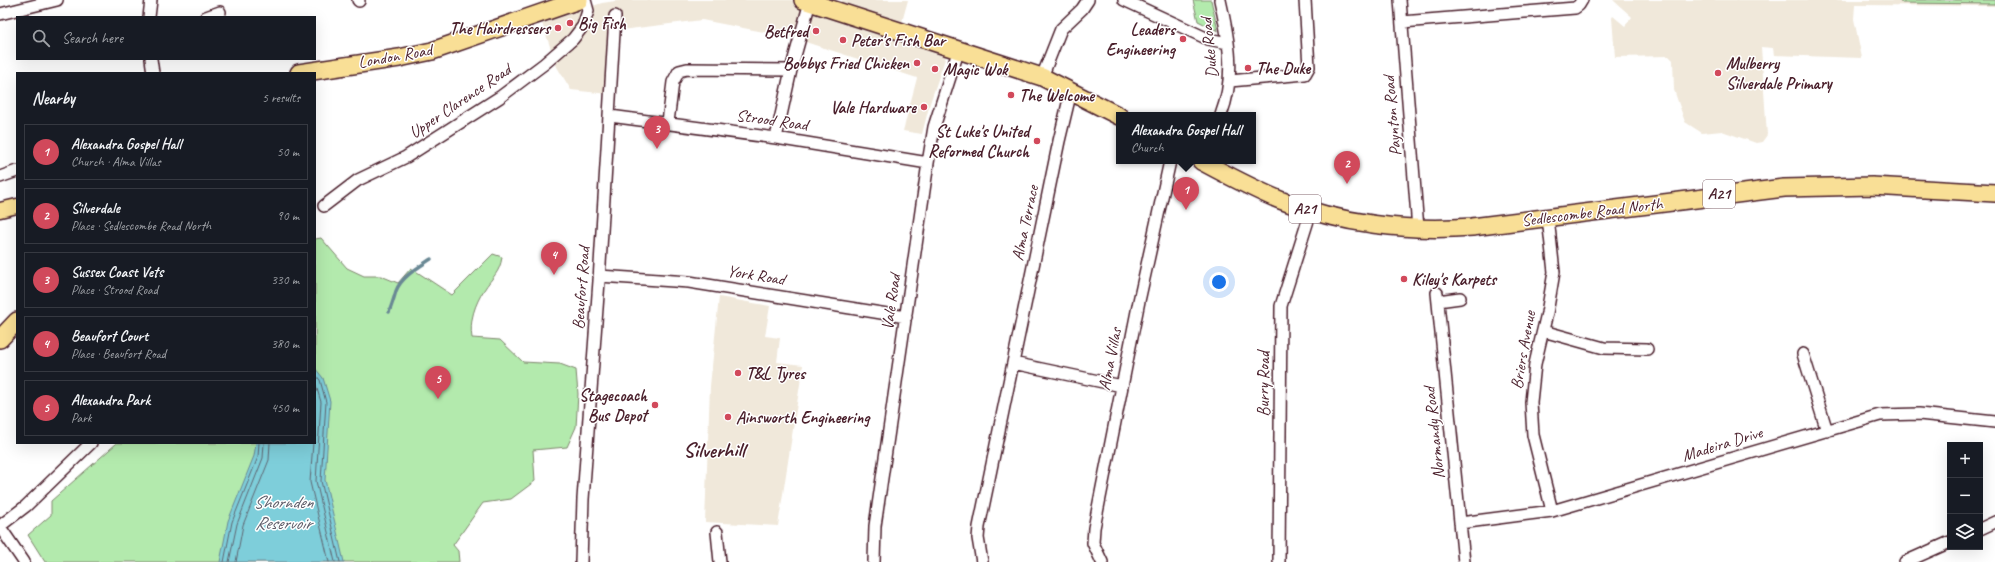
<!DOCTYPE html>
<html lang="en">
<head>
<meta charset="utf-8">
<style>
  :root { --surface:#171b24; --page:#242831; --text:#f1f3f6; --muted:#9ea1a6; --line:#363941; --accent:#d1495b }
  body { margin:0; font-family:Caveat,sans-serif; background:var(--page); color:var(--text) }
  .controls { position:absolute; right:12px; bottom:12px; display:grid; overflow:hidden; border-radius:0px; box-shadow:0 4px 16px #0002 }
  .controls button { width:36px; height:36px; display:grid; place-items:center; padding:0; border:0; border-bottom:1px solid var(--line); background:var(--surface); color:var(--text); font:20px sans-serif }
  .you { position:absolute; left:1219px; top:282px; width:14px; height:14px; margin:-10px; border:3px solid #fff; border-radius:50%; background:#1a73e8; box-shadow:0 0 0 6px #1a73e833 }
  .badge { display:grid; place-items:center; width:26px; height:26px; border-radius:50%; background:var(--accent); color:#fff; font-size:13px; font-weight:700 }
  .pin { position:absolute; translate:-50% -33px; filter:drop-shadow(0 1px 2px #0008) }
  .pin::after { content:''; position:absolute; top:21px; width:14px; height:12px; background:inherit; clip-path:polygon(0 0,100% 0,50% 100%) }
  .popup { position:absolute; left:1116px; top:112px; width:140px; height:52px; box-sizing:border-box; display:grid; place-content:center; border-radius:0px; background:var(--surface); filter:drop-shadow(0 1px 3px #0005); font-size:13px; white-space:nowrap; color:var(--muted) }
  .popup b { font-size:15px; color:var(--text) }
  .popup::after { content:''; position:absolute; left:50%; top:100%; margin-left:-8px; border:8px solid transparent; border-top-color:var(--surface) }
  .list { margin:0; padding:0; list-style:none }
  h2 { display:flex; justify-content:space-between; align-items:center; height:52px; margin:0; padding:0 16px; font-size:17px }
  h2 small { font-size:13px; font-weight:400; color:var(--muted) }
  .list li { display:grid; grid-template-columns:26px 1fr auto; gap:12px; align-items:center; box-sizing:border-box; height:56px; margin:0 8px 8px; padding:0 8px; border:1px solid var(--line); border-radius:0px }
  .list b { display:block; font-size:15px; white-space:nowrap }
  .list p { margin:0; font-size:13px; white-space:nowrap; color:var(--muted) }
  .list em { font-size:13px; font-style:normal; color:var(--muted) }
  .icon { flex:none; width:22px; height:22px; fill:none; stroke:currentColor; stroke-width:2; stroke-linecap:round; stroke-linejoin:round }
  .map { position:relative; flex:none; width:1995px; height:562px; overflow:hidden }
  .search { position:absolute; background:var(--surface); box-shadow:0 4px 16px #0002; left:16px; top:16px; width:300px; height:44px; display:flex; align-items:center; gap:10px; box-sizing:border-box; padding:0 14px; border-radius:0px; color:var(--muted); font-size:15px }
  .panel { position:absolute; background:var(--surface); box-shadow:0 4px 16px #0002; left:16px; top:72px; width:300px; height:372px; border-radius:0px }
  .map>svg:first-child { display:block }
  .built { fill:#f0e8da }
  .green { fill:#b3eaad; stroke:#7e846c }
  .water { fill:#7eceda; stroke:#698894 }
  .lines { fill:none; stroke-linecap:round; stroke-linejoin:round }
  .shore { stroke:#5f6571; stroke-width:1 }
  .stream { stroke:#698894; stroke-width:3.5 }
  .minor-casing { stroke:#4a1f2b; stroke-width:14 }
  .major-casing { stroke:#4a1f2b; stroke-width:17 }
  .highway-casing { stroke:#4a1f2b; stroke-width:20 }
  .minor { stroke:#fff; stroke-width:11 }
  .major { stroke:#f9df96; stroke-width:14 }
  .highway { stroke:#f9df96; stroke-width:17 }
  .poi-dot { fill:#d1495b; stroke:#fff; stroke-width:1.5 }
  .labels { text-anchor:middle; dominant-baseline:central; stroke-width:3; stroke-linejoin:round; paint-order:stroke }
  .shield { fill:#fff; stroke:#80626b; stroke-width:1 }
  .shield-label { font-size:16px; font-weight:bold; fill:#4a1f2b }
  .poi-label { font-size:17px; font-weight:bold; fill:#4a1f2b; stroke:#fff; text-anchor:start }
  .street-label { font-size:17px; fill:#4a1f2b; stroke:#fff }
  .water-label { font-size:18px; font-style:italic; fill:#5c5c68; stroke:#fff }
  .district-label { font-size:21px; font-weight:bold; fill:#4a1f2b; stroke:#fff }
</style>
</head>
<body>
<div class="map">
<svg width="1995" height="562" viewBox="0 0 1995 562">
  <rect width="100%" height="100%" fill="#fff"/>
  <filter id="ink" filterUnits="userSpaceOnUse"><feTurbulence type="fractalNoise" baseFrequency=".025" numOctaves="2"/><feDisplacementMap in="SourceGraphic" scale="8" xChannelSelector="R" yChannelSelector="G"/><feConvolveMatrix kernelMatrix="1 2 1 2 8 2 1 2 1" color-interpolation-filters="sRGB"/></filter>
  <g filter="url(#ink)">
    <!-- built -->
    <path class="built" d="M622,0h198l19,6 3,-6h66l-11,40 49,16 -16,47 -8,31 -19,-3 14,-53 -127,-41 -88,-17 -89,11 -5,63 -37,-4 -14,-23 -15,-44 60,-20z
      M1613,0h382v6l-140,-1 -1,14 8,39 -88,-3 -1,-7 -12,-1 6,88 -5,7 -6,1 -34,-12 -20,2 -17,-11 -11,-32 -1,-30 -4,-4 -54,1 -3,-39 1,-2 12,10 7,-9z
      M719,297l51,9 -5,30 15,2 -3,24 26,3 -25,161 -73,-4 5,-136z"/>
    <!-- green -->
    <path class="green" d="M1193,0h18l7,31 -20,-10z
      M1900,0h95v4l-93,-1z
      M321,238l26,30 17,8h17l17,7 13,-15 41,27 41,-41 9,3c-2,16 -10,20 -18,33 -9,14 -15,31 -12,48l28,2 23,22 37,2 16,6 2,24 -2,33 -9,20 -34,3 2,31 -24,18 -28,4 -30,42 5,6 1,11h-414l-17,-27 23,-20v-14l66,-58h198v-204z"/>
    <!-- water -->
    <path class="water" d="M315,368l8,10 7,23 -5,79 19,82h-124l8,-41 26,-65 2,-13h59z"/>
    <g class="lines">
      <!-- shore -->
      <path class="shore" d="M315,374l5,6 6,22 -5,79 19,81
        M315,382l6,20 -5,79 19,81
        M313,443l-3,39 19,80
        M224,562l8,-40 26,-65 1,-14
        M229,562l8,-38 26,-66 1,-15
        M236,562l7,-37 26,-65 1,-17"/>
      <!-- stream -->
      <path class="stream" d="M389,312c3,-7 5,-14 7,-21 5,-14 23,-24 35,-32"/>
      <!-- minor casing -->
      <g class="minor-casing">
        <path id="minor" d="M358,0l1,1
          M1124,0l84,39 20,4
          M1220,0c9,40 16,76 1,115
          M1400,0l18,229
          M0,14l57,-14
          M149,17l2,-17
          M206,17l14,-5
          M1402,22l173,-14 4,-3 3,-5
          M151,59l2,14
          M1042,77l19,-48 21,-20 6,-9
          M1230,81l75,-7 4,-7 -4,-67
          M610,116l166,22 152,25
          M668,122l5,-40 6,-11 8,-2 104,1
          M776,138l15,-68 19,-68
          M0,177l17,-6
          M324,206l34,-26 48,-23 94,-60 44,-33 29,-25 10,-13 5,-15 -3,-11
          M1548,218l6,54 -7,41 -12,51 -4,38 2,33 19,76
          M599,276l90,6 217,35
          M1437,293l27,269
          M1438,301l22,-3
          M1543,331l61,17 43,1
          M1803,354l24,77
          M1013,363l109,23
          M1460,523l92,-12 328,-96 39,-1 76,8
          M0,526l26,-20 65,-63
          M0,527l24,35
          M1980,529l15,-7
          M717,532l3,30
          M581,562l2,-63 16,-218 16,-265
          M874,562l1,-36 53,-363 6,-36 25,-78
          M982,562l-4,-24 1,-11 80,-386 12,-50
          M1102,562l-9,-19 1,-15 45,-227 31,-140
          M1279,562l2,-256 30,-95
          M1905,562l45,-20"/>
      </g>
      <!-- major casing -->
      <g class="major-casing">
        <path id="major" d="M0,210l17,-4"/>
      </g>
      <!-- highway casing -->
      <g class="highway-casing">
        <path id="highway" d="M803,0l239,77 77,39
          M299,73l100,-15 33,-7 147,-51
          M1201,161c26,14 52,28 79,39 60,24 128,32 192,27l312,-39 88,-2 123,7
          M0,339l17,-18"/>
      </g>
      <!-- minor -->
      <use href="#minor" class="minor"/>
      <!-- major -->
      <use href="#major" class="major"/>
      <!-- highway -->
      <use href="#highway" class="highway"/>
    </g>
  </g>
  <!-- markers -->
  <g class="poi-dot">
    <circle cx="570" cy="23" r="4"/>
    <circle cx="558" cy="28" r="4"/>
    <circle cx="816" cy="31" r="4"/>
    <circle cx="1183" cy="39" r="4"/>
    <circle cx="843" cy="40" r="4"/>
    <circle cx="917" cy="63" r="4"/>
    <circle cx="1248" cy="68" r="4"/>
    <circle cx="935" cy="69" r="4"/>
    <circle cx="1718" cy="73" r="4"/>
    <circle cx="1011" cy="95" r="4"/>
    <circle cx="924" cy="107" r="4"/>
    <circle cx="1037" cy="141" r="4"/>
    <circle cx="1404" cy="279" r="4"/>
    <circle cx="738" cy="373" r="4"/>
    <circle cx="655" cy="405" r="4"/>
    <circle cx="728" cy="417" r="4"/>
  </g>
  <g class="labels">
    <!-- shield labels -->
    <g class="shield">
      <rect x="1703" y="180" width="32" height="28" rx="3"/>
      <rect x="1289" y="195" width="32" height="28" rx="3"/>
    </g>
    <g class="shield-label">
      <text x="1719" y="194">A21</text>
      <text x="1305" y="209">A21</text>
    </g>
    <!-- poi labels -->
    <g class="poi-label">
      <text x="578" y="23">Big Fish</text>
      <text x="550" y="28" text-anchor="end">The Hairdressers</text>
      <text x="1175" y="29" text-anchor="end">Leaders<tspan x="1175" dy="20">Engineering</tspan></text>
      <text x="808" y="31" text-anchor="end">Betfred</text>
      <text x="851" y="40">Peter's Fish Bar</text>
      <text x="909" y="63" text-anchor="end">Bobbys Fried Chicken</text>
      <text x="1726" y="63">Mulberry<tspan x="1726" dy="20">Silverdale Primary</tspan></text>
      <text x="1256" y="68">The Duke</text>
      <text x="943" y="69">Magic Wok</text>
      <text x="1019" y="95">The Welcome</text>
      <text x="916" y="107" text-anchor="end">Vale Hardware</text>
      <text x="1029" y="131" text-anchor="end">St Luke's United<tspan x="1029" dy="20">Reformed Church</tspan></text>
      <text x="1412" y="279">Kiley's Karpets</text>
      <text x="746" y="373">T&amp;L Tyres</text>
      <text x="647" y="395" text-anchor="end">Stagecoach<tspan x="647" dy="20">Bus Depot</tspan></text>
      <text x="736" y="417">Ainsworth Engineering</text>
    </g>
    <!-- street labels -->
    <g class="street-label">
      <text transform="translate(1209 48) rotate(-96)">Duke Road</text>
      <text transform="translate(395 56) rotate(-10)">London Road</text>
      <text transform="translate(460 101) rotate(-34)">Upper Clarence Road</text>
      <text transform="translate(1392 116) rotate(-95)">Paynton Road</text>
      <text transform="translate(772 120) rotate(8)">Strood Road</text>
      <text transform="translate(1592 212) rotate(-7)">Sedlescombe Road North</text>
      <text transform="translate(1025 223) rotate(-78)">Alma Terrace</text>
      <text transform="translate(756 275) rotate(9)">York Road</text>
      <text transform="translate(581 288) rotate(-86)">Beaufort Road</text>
      <text transform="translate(891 302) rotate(-82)">Vale Road</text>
      <text transform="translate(1523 350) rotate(-80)">Briers Avenue</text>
      <text transform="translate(1110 359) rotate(-79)">Alma Villas</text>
      <text transform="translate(1263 384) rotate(-90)">Burry Road</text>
      <text transform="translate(1434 433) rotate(-96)">Normandy Road</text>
      <text transform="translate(1722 444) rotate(-17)">Madeira Drive</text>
    </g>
    <!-- water labels -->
    <g class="water-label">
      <text x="283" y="502">Shornden<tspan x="283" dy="21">Reservoir</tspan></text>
    </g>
    <!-- district labels -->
    <g class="district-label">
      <text x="714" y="450">Silverhill</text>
    </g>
  </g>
</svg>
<div class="controls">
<button>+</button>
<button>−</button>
<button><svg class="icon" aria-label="layers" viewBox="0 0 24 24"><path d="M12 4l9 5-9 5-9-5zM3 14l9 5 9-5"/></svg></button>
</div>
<div class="you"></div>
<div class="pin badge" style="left:1186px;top:210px">1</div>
<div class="popup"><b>Alexandra Gospel Hall</b>Church</div>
<div class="pin badge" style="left:1347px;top:184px">2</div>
<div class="pin badge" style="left:657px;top:149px">3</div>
<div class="pin badge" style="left:554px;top:275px">4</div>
<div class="pin badge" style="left:438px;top:399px">5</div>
<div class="search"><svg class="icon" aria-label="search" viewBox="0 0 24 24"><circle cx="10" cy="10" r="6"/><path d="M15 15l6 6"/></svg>Search here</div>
<section class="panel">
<h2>Nearby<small>5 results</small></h2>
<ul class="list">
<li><span class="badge">1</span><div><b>Alexandra Gospel Hall</b><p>Church · Alma Villas</p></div><em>50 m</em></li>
<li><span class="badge">2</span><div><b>Silverdale</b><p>Place · Sedlescombe Road North</p></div><em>90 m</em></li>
<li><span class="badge">3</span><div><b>Sussex Coast Vets</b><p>Place · Strood Road</p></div><em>330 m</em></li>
<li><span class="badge">4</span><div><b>Beaufort Court</b><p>Place · Beaufort Road</p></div><em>380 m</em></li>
<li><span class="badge">5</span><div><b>Alexandra Park</b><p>Park</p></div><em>450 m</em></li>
</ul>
</section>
</div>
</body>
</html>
